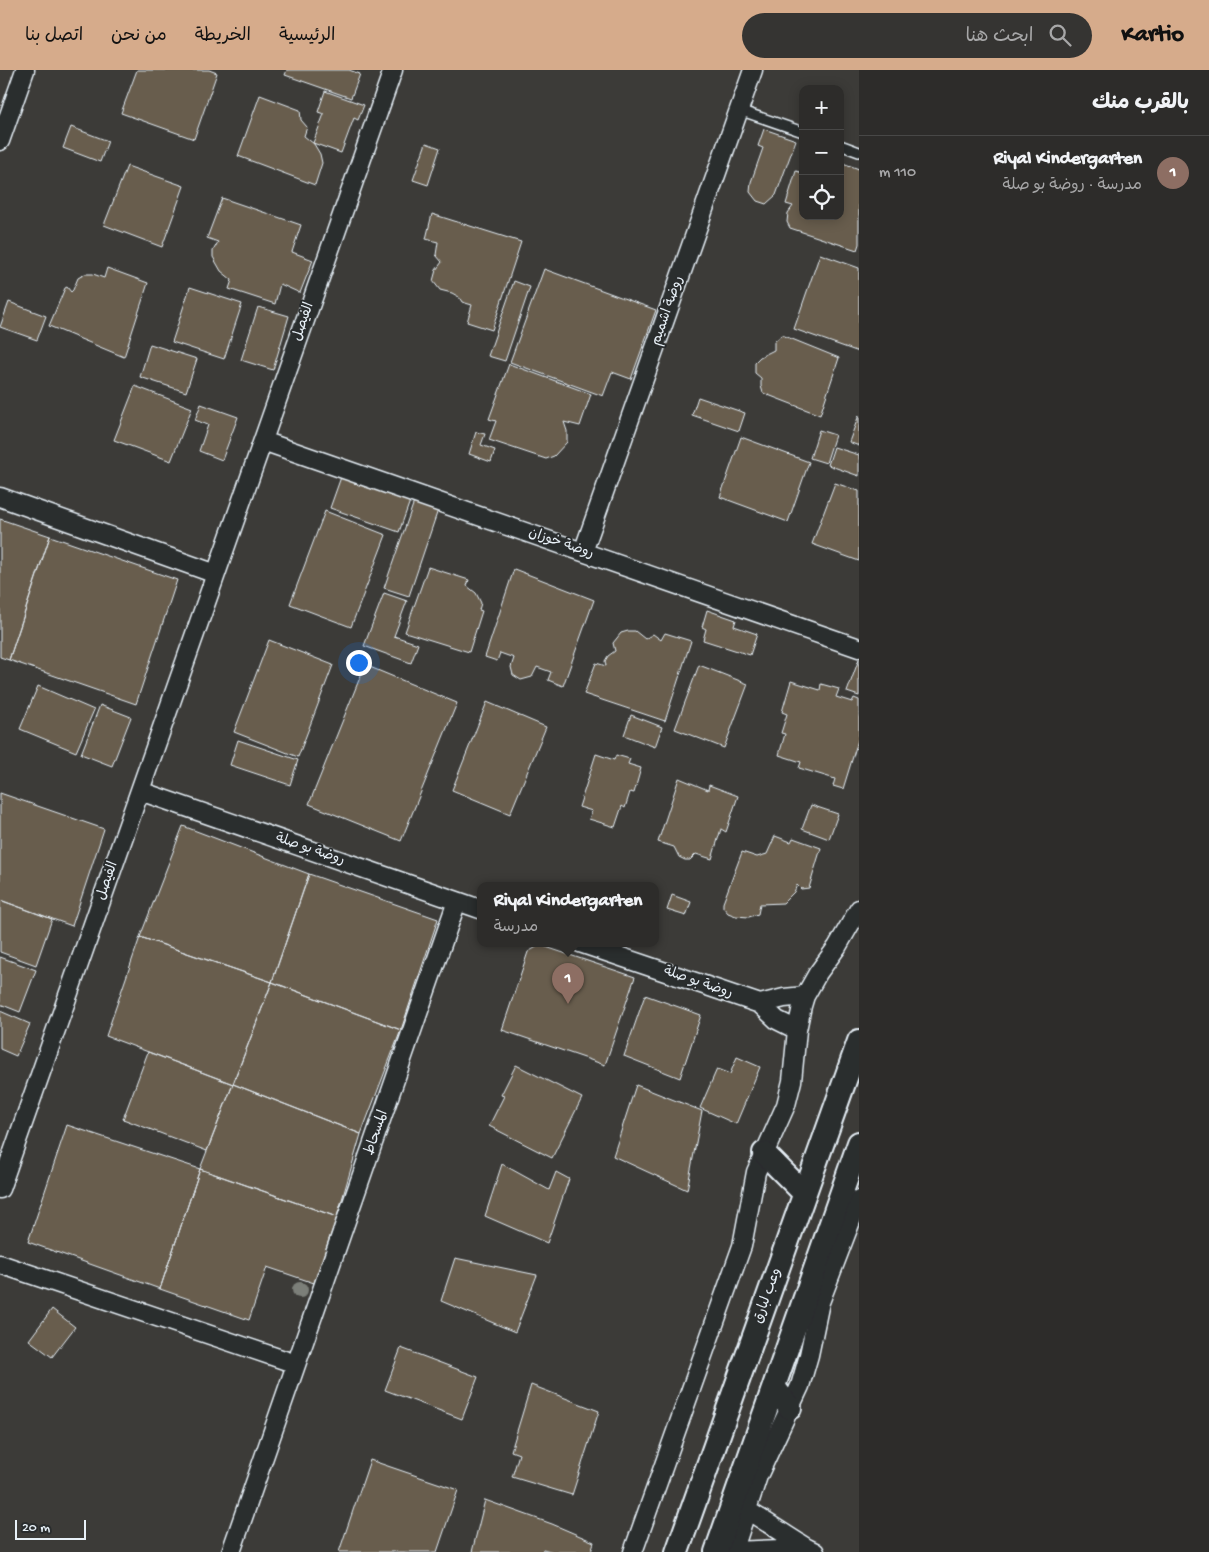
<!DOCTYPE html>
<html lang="ar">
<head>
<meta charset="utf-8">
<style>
  :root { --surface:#2d2c2a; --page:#353432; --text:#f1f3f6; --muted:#a7a7a8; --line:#484847; --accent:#d6ab8b }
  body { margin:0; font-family:"Gochi Hand","Playpen Sans Arabic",sans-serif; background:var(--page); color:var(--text); direction:rtl }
  .controls { position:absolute; right:15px; top:15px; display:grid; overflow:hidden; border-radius:10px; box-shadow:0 2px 12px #0003 }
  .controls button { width:45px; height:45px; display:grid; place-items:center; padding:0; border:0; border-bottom:1px solid var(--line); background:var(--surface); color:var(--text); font:25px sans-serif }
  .scale { position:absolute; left:15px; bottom:12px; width:71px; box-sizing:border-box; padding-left:5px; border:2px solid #e8f1f8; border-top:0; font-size:14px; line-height:18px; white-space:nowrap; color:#e8f1f8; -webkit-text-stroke:4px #2a2d2e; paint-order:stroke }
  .you { position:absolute; left:358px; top:592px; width:18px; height:18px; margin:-12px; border:4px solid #fff; border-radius:50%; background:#1a73e8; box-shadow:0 0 0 8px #1a73e833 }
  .badge { display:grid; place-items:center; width:32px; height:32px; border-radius:50%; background:var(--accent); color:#fff; font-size:16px; font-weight:700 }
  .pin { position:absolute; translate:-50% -41px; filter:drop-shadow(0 1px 2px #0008) }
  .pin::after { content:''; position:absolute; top:26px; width:18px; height:15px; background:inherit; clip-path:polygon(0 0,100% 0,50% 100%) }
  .popup { position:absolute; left:477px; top:812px; width:182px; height:65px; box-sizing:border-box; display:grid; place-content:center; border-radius:10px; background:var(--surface); filter:drop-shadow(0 1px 4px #0005); font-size:16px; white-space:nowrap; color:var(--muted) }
  .popup b { font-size:19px; color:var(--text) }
  .popup::after { content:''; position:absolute; left:50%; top:100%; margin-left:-10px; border:10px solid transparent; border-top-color:var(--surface) }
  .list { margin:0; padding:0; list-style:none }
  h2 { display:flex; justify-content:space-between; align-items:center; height:65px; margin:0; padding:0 20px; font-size:21px }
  h2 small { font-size:16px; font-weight:400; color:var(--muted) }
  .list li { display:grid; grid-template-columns:32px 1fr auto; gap:15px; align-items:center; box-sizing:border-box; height:75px; padding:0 20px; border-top:1px solid var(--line) }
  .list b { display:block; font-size:19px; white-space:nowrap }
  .list p { margin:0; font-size:16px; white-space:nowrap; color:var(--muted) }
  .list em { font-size:16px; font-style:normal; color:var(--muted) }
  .icon { flex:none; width:28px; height:28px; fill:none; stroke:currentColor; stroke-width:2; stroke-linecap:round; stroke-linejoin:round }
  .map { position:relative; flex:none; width:859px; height:1482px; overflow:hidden; direction:ltr }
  header { display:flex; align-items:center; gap:30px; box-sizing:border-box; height:70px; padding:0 25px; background:var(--accent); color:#111 }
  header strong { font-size:24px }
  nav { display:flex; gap:28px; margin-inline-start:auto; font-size:18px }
  .search { width:350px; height:45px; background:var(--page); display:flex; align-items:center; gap:12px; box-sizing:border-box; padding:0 18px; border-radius:28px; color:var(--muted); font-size:19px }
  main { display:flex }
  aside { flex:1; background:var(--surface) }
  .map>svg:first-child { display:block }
  .building { fill:#675d4e; stroke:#e8f1f8 }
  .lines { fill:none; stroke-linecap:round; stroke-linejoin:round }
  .service-casing { stroke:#e8f1f8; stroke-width:12 }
  .minor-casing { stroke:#e8f1f8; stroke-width:21 }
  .tertiary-casing { stroke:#e8f1f8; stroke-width:26 }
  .service { stroke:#2a2d2e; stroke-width:9 }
  .minor { stroke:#2a2d2e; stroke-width:18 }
  .tertiary { stroke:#2a2d2e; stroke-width:22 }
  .tree { fill:#7b7f79 }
  .labels { text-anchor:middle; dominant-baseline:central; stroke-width:4; stroke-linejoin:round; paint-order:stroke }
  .street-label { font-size:14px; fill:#e8f1f8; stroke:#2a2d2e }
</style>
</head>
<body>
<header>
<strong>Kartio</strong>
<div class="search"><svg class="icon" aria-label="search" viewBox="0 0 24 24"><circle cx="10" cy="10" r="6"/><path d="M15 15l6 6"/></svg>ابحث هنا</div>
<nav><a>الرئيسية</a><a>الخريطة</a><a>من نحن</a><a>اتصل بنا</a></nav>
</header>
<main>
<aside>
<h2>بالقرب منك<small></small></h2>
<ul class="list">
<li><span class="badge" style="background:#8d6e63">1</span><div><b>Riyal Kindergarten</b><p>مدرسة · روضة بو صلة</p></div><em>110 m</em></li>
</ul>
</aside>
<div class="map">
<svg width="859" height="1482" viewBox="0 0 859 1482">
  <rect width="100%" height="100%" fill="#3c3b38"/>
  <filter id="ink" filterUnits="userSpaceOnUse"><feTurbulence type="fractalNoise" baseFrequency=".02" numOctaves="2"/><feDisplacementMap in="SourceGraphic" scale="10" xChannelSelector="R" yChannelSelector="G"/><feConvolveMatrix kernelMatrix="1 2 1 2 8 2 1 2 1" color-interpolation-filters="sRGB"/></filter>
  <g filter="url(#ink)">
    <!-- building -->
    <path class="building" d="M137,0h72l8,3 -23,66 -73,-26z
      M287,0h62l11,4 -9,24 -66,-23z
      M325,21l39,14 -6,15 -4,-2 -13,35 -28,-10 11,-29 -6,-2z
      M260,25l40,15 1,10 6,7 -3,9 10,8 6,10 2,9 -7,22 -77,-29z
      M71,57l37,14 -8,21 -37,-14z
      M764,59l32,11 -20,55 -10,9 -9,-3 -7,-9 1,-10 12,-34 -5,-2z
      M426,73l14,5 -12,37 -15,-5z
      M840,92l19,7v75l-2,6 -67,-22 -3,-6 1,-9 5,-7 -7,-2 10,-33 7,2v43h37z
      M127,96l57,20 -22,61 -58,-22z
      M222,128l79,27 -9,27 21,8 -13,33 -20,-9 -5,20 -46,-15 3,-9 -11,-9 -8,-14v-6l5,-9 -11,-4z
      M432,144l89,28 -29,88 -25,-8 5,-17 -10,-3 -3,-5 -7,-4 -12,-3 -7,-9 3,-11 6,-8 -6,-7 2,-13 -12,-3z
      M820,184l39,14v84l-65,-23z
      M107,198l41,15 -24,74 -75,-31 16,-38 2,-1 4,5 2,-2 5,-12 7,-4h8l11,4z
      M544,199l112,41 -25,69 -19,-7 -9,24 -93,-34z
      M514,211l16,6 -25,74 -17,-5z
      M190,217l52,17 -18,55 -52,-17z
      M9,232l37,14 -9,24 -37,-13z
      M258,237l31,9 -16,54 -32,-10z
      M782,265l57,23 -19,57 -57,-22 -2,-7v-8l-6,-5v-11l5,-5 14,-7v-8z
      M150,274l47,15 -11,33 -46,-15z
      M509,294l82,30 -11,32 -16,-4 3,9v11l-13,14 -8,3 -57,-19 7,-19 -7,-2z
      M135,316l57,22 -21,53 -57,-21z
      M698,327l47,16 -6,18 -47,-16z
      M201,334l37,13 -16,43 -23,-9 9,-26 -13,-5z
      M859,345v31l-10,-4z
      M819,360l16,5 -9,28 -16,-5z
      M476,362l9,2 -4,11 14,5 -4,12 -22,-8z
      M741,367l68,25 -21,60 -68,-25z
      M834,377l25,8v21l-31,-11z
      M341,407l69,24 -11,31 -69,-24z
      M835,413l24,8v70l-47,-17z
      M415,429l24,8 -30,89 -25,-8z
      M325,441l61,24 -35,92 -61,-23z
      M0,449l50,17 -41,124 -9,-3z
      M50,466l127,44 -41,124 -127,-44z
      M428,497l41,13 -2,6 9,7 5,10 -2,7 3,1 -13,41 -64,-20z
      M514,499l80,31 -31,86 -15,-6 3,-8 -14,-5 -5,10 -11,3 -8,-5 -2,-8 3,-9 -14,-5 -3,8 -12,-4z
      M384,523l23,8 -13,35 24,8 -7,19 -47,-17z
      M707,540l29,10 -2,6 23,8 -7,21 -47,-15 3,-11 -4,-2z
      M628,561h7l10,8 8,-5 8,6 4,-7 26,8 -26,80 -81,-27 12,-31 10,3 -1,-5 3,-5 7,-5 -2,-8 8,-10z
      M269,570l64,25 -35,92 -64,-25z
      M859,589v37l-12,-4z
      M365,595l92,38 -56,138 -92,-37z
      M699,595l49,19 -24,64 -49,-19z
      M791,611l29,9 1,-6 18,5 -3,8 16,5 2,-4 5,2v37l-16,52 -10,-3 2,-7 -36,-11 2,-6 -22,-7 6,-21 -4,-1 6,-19 -5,-2z
      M38,616l56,24 -18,42 -56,-23z
      M487,632l59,25 -36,87 -58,-24z
      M100,635l31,12 -19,49 -31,-12z
      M631,645l31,12 -7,20 -31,-12z
      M238,670l60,20 -8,25 -60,-20z
      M596,684l18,6 2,-5 14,4 -2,5 13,4 -7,25 -4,-1 -5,16 -3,-2 -7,21 -26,-8 3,-8 -13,-4z
      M679,708l29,12 1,-5 29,11 -12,36 -5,-3 -9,30 -16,-5 -6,6h-5l-6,-3 -5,-10 -16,-5z
      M0,723l104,36 -32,97 -72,-26z
      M811,735l27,9 -9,25 -27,-10z
      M183,756l126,48 -37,108 -132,-45z
      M775,766l16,6 2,-4 28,10 -12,40 -8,1 -4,-4 -3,7 -11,11 -23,1 -2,10 -9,3 -13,-1 -8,-3 -5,-6v-4l19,-51 15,5 10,-3z
      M309,804l129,45 -37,111 -129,-48z
      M672,825l19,7 -5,14 -19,-6z
      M0,830l52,19 -16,46 -36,-13z
      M140,867l132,45 -39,102 -127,-48z
      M540,875l95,32 -30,88 -103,-35 26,-78z
      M0,887l36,13 -16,42 -20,-8z
      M272,912l129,48 -40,104 -128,-50z
      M645,925l56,20 -21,63 -56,-22z
      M0,941l30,13 -14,32 -16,-7z
      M148,982l85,32 -26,67 -84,-32z
      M737,987l23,10 -24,57 -36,-16 17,-39 13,5z
      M516,995l66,33 -30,60 -63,-32 15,-30 -3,-1z
      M233,1014l128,50 -24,83 -137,-48z
      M636,1015l66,26 -15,79 -74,-34z
      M67,1055l133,44 -40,120 -132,-47z
      M502,1094l47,26 7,-18 13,7 -22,64 -62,-27z
      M200,1099l137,48 -23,66 -47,-16 -18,53 -89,-31z
      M455,1188l82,17 -22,57 -74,-31z
      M52,1239l23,18 -23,30 -23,-17z
      M401,1278l77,29 -16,42 -77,-29z
      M531,1315l68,26 -27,84 -60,-18 7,-23 -8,-3z
      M370,1390l88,30 -21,62h-98z
      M485,1430l67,24 42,18 -3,10h-37l-11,-3 -1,3h-70z"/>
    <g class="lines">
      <!-- service casing -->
      <g class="service-casing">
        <path id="service" d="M739,40l64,22
          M840,75l19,7"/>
      </g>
      <!-- minor casing -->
      <g class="minor-casing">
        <path id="minor" d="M0,71l25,-71
          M263,371l596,207
          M0,427l216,77
          M583,482l170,-482
          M140,721l340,118
          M580,873l180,61 17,16 20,10
          M760,934l24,-6 21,-2
          M0,1119l393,-1119
          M0,1194l296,100
          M747,1440l60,38 8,4
          M733,1481l74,-3
          M231,1482l226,-651
          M633,1482l109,-306 14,-74 30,-67 6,-24 5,-51 5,-24 3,-10 13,-23 19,-26 22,-38
          M733,1482l25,-76 42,-90 9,-31 11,-53 39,-102"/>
      </g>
      <!-- tertiary casing -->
      <g class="tertiary-casing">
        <path id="tertiary" d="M764,1083l40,40
          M774,1317l16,21
          M677,1482l182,-511
          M716,1482l143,-409"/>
      </g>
      <!-- service -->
      <use href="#service" class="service"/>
      <!-- minor -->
      <use href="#minor" class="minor"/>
      <!-- tertiary -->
      <use href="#tertiary" class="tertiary"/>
    </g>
    <!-- trees -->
    <circle class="tree" cx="300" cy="1220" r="8"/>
  </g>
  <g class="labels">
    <!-- street labels -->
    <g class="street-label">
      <text transform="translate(668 241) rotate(-71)">روضة اشميم</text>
      <text transform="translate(304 252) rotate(-71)">الفيصل</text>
      <text transform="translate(561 474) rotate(19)">روضة خوزان</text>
      <text transform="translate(310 780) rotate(19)">روضة بو صلة</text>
      <text transform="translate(108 811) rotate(-71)">الفيصل</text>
      <text transform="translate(698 913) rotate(19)">روضة بو صلة</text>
      <text transform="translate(377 1063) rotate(-71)">المسحاط</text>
      <text transform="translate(768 1226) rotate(-70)">وعب لبارق</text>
    </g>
  </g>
</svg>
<div class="controls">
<button>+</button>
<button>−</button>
<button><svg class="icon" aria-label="locate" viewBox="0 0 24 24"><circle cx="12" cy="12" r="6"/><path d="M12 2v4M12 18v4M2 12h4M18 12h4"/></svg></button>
</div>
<div class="scale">20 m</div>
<div class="you"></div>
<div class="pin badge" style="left:568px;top:934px;background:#8d6e63">1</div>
<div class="popup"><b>Riyal Kindergarten</b>مدرسة</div>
</div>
</main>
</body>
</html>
